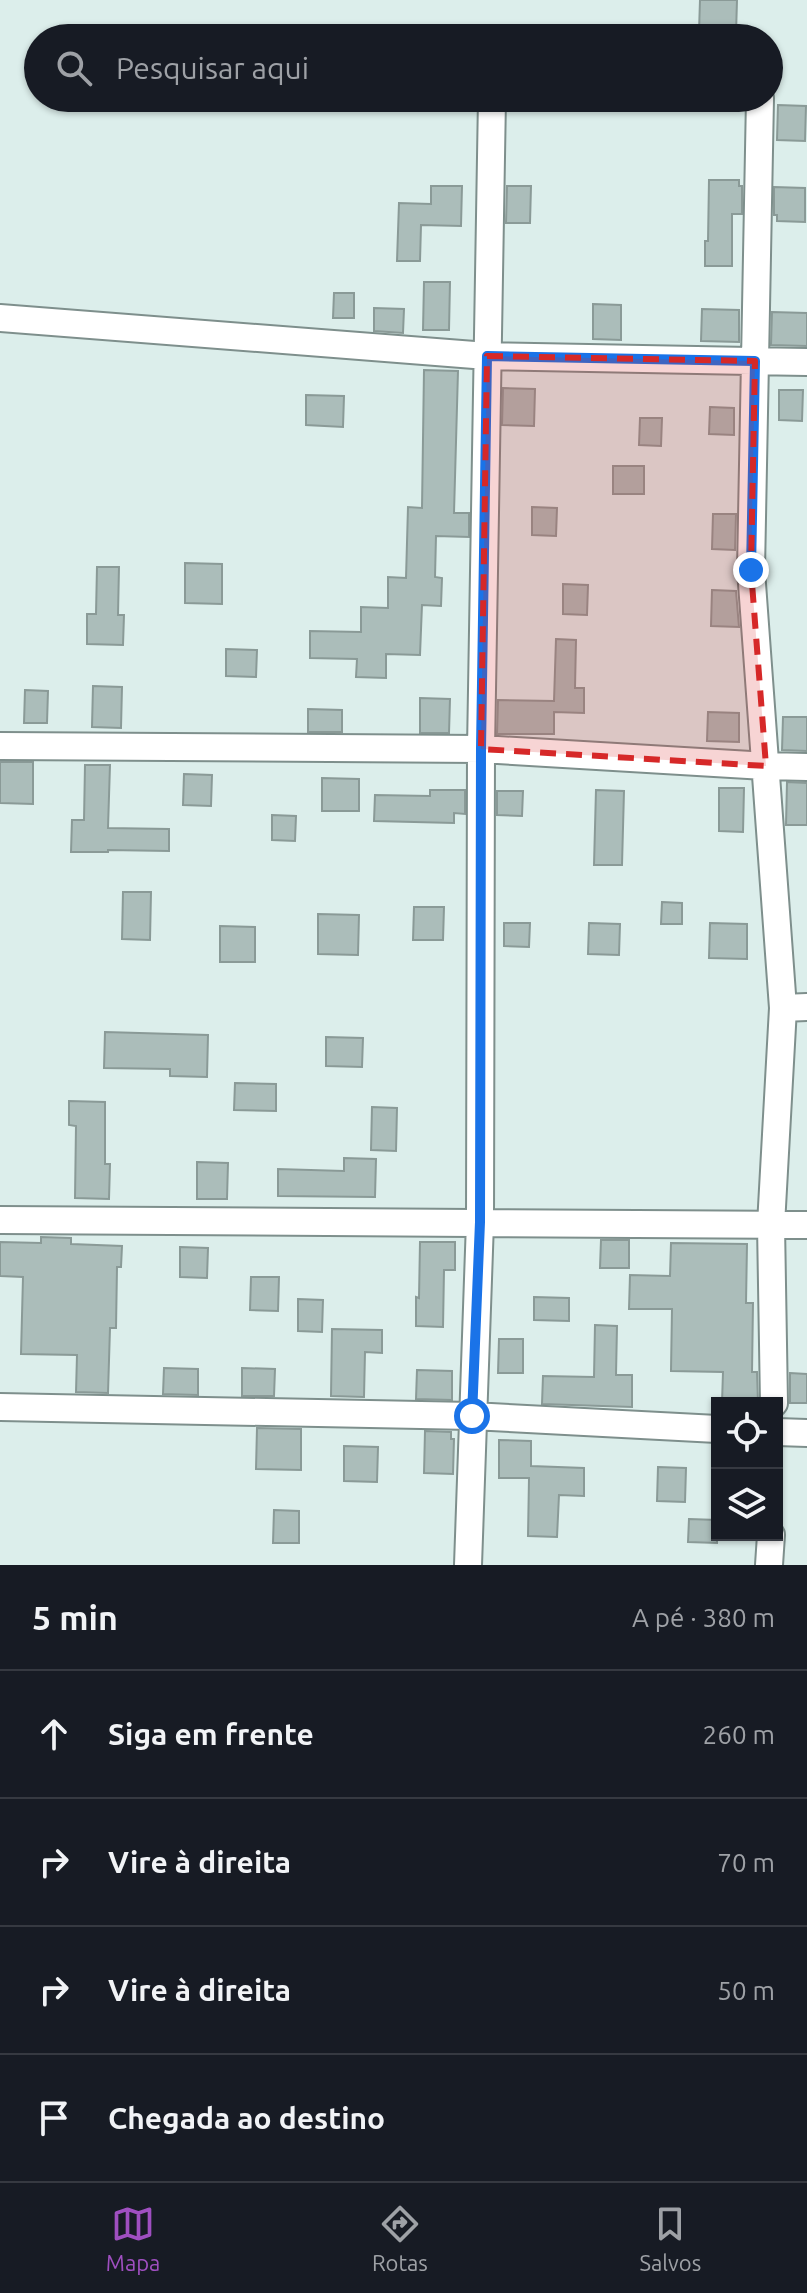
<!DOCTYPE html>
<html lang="pt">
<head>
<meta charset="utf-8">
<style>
  :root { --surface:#171b24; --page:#242831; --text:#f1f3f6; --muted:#9ea1a6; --line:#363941; --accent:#9f4fc0 }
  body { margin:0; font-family:Ubuntu,sans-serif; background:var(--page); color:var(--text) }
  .controls { position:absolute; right:24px; bottom:24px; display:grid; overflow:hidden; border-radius:0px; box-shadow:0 2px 6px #0004 }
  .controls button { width:72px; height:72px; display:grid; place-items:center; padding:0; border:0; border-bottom:2px solid var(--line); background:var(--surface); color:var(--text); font:40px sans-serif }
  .stop { position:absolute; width:24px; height:24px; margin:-18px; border:6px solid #1a73e8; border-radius:50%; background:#fff }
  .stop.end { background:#1a73e8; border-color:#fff; box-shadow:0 2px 8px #0008 }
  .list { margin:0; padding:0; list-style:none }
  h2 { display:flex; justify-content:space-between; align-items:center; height:104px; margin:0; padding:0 32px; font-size:34px }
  h2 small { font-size:26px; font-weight:400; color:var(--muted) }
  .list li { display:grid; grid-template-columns:52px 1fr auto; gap:24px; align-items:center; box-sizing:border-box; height:128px; padding:0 32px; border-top:2px solid var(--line) }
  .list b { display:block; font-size:30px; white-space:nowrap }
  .list em { font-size:26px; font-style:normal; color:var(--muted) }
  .icon { flex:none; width:44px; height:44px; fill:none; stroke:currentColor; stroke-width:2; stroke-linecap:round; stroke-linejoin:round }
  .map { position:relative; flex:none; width:807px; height:1565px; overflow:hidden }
  .search { position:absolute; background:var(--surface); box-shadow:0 2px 6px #0004; left:24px; right:24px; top:24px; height:88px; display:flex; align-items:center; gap:20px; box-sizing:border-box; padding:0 28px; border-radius:44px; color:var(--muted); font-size:30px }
  .sheet { height:616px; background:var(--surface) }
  nav { display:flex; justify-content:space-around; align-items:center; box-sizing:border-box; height:112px; border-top:2px solid var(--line); background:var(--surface); font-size:22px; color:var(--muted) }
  nav a { display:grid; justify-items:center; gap:4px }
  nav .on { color:var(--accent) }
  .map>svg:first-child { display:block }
  .building { fill:#abbdba; stroke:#8a9a97; stroke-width:2 }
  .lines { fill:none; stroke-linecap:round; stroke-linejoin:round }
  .minor-casing { stroke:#7e8f8c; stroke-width:30 }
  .minor { stroke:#fff; stroke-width:26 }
  .route { stroke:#1a73e8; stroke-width:10 }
  .marked { fill:#d62828; fill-opacity:0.2; stroke:#d62828; stroke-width:6; stroke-dasharray:16 10; stroke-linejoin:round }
</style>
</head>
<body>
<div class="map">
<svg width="807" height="1565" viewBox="0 0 807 1565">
  <rect width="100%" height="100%" fill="#dceeeb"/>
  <!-- building -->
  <path class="building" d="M700,0h37l-1,34 -37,-2z
    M778,105l28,1 -1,35 -28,-1z
    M709,180h30v6h3v28h-10v52h-27v-25h3z
    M431,186h31l-1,40 -40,-1 -1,36h-23l2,-58 32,1z
    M507,186h24l-1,37h-24z
    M774,187l31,1v34l-28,-1v-6h-3z
    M424,282h26l-1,48h-26z
    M334,293h20v25h-21z
    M593,304l28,1v35l-28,-1z
    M374,308l30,1 -1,24 -29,-2z
    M702,309l37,1v32l-38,-1z
    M772,312l35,1v33l-36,-1z
    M424,370l34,1 -4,142h15v24l-33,-1 -1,41 7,1 -1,28 -19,-1 -2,50 -34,-1v24l-30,-1 1,-18 -47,-1v-27l51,1v-25l27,1v-31l18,1 2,-71 14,1z
    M503,388l32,1 -1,37 -32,-1z
    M779,390h24l-1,31 -23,-1z
    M306,395l38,1 -1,31 -37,-2z
    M710,407l24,1v27l-25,-1z
    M640,418h22l-1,28 -22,-1z
    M613,466h31v28h-31z
    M532,507l25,1 -1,28 -24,-1z
    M713,514h23l-1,36 -23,-1z
    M185,563l37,1v40l-37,-1z
    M97,567h22l-1,48h6l-1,30 -36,-1v-30h9z
    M563,584l25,1 -1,30 -24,-1z
    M712,590l24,1 3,36 -28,-1z
    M556,639l20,1 -1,48h9v25l-30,-1v22h-57l1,-34 56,1z
    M226,649l31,1 -1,27 -30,-1z
    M93,686l29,1 -1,41 -29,-1z
    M25,690l23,1 -1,32h-23z
    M420,698l30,1 -1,34h-29z
    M308,709l34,1v22h-34z
    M708,712l31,1v29l-32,-1z
    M783,717h24v34l-25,-1z
    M0,762h33v42l-33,-1z
    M85,765h25l-2,63 61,1v22l-61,-1v2h-37l1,-32h12z
    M184,774l28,1 -1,31 -28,-1z
    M322,778l37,1v32h-37z
    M787,782l20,1v42h-21z
    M719,788h25l-1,44 -24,-1z
    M430,790h35v24l-11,-1v10l-80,-2 1,-26 55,1z
    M596,790l28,1 -2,74h-28z
    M497,791h26l-1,25 -25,-1z
    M272,815l24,1 -1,25 -23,-1z
    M123,892h28l-1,48 -28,-1z
    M662,902l20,1v21h-21z
    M414,907h30l-1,33h-30z
    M318,914l41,1 -1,40 -40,-1z
    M504,923h26l-1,24 -25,-1z
    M589,923l31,1 -1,31 -31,-1z
    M710,923l37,1v35l-38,-1z
    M220,926l35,1v35h-35z
    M105,1032l103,3 -1,42 -37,-1v-7l-66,-1z
    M326,1037l37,1 -1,29 -36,-1z
    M235,1083l41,1v27l-42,-1z
    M69,1101l36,1v62h5l-1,35 -34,-1 1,-72 -7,-1z
    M372,1107l25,1 -1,43 -25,-1z
    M344,1158l32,1 -1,38 -97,-1v-27l66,2z
    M197,1162l31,1 -1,36h-30z
    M41,1237l30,1v6l51,2 -1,21h-4l-1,61h-6l-2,65 -32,-1 1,-37 -56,-1 2,-77 -23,-1v-34l41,1z
    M601,1240h28v28h-29z
    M420,1242h35v28h-11l-1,57 -27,-1v-29l3,1z
    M671,1243l76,1 -1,59h7l-1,69h5l1,31h-36l1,-31 -52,-1 1,-62h-43l1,-34 40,1z
    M180,1247l28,1 -1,30 -27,-1z
    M251,1277h28l-1,34 -28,-1z
    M534,1297l35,1v23l-35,-1z
    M298,1299l25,1 -1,32 -24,-1z
    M595,1325l22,1 -1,49h16v32l-90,-3 1,-28 51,1z
    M332,1329l50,1v23l-17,-1 -1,45 -33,-1z
    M499,1339h24v34h-25z
    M164,1368l34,1v26l-35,-1z
    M242,1368l33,1 -1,27h-32z
    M417,1370l35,1v29l-36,-1z
    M790,1373l17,1v29h-17z
    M257,1428l44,1v41l-45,-1z
    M425,1431l26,1v7h3l-1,35 -29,-1z
    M499,1440l32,1v25l53,2v28l-25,-1 -2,42 -29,-1 1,-58h-30z
    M344,1446l34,1 -1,35 -33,-1z
    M658,1467l28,1 -1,34 -28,-1z
    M274,1510l25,1v32h-26z
    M689,1519l28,1v23l-29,-1z"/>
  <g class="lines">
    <!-- minor casing -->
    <g class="minor-casing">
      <path id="minor" d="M760,98l-9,472 32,438
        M0,318l487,38 320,6
        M0,746l481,3 285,17 41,1
        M0,1220l807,5
        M774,1403l-3,-178 12,-217 24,-1
        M0,1407l472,9 245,13
        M777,1432l30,1
        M468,1565l12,-343 1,-473 11,-651
        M769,1565l2,-30"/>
    </g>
    <!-- minor -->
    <use href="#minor" class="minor"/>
  </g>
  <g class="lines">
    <!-- route -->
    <path class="route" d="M472,1416l8,-194 1,-473 6,-393 268,5 -4,209"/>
  </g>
  <!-- marked area -->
  <path class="marked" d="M487,356l268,5 -4,209 15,196 -285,-17z"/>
</svg>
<div class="controls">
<button><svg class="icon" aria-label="locate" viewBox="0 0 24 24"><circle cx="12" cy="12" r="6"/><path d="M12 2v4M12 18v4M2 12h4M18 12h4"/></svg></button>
<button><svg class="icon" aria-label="layers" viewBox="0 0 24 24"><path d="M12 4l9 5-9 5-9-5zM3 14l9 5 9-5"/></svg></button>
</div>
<div class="stop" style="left:472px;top:1416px"></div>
<div class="stop end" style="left:751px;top:570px"></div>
<div class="search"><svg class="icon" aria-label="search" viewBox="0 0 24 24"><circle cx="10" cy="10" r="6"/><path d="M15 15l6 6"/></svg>Pesquisar aqui</div>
</div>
<section class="sheet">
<h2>5 min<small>A pé · 380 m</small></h2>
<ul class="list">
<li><svg class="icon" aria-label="ahead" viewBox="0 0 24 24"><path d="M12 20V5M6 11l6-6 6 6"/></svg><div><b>Siga em frente</b></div><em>260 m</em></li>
<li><svg class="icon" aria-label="right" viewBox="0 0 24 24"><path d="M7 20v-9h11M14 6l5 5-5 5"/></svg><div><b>Vire à direita</b></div><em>70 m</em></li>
<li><svg class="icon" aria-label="right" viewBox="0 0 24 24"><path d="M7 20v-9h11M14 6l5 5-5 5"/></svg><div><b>Vire à direita</b></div><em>50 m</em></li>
<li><svg class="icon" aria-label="arrive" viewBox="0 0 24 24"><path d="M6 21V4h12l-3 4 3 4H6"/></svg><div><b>Chegada ao destino</b></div></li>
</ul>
</section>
<nav>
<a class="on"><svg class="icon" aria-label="map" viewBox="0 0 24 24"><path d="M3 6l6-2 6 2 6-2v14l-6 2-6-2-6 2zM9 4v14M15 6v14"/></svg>Mapa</a>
<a><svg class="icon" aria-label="directions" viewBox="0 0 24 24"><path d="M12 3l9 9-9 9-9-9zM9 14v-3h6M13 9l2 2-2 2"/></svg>Rotas</a>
<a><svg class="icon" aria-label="saved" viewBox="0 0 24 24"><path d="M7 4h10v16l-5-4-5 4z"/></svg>Salvos</a>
</nav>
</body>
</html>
